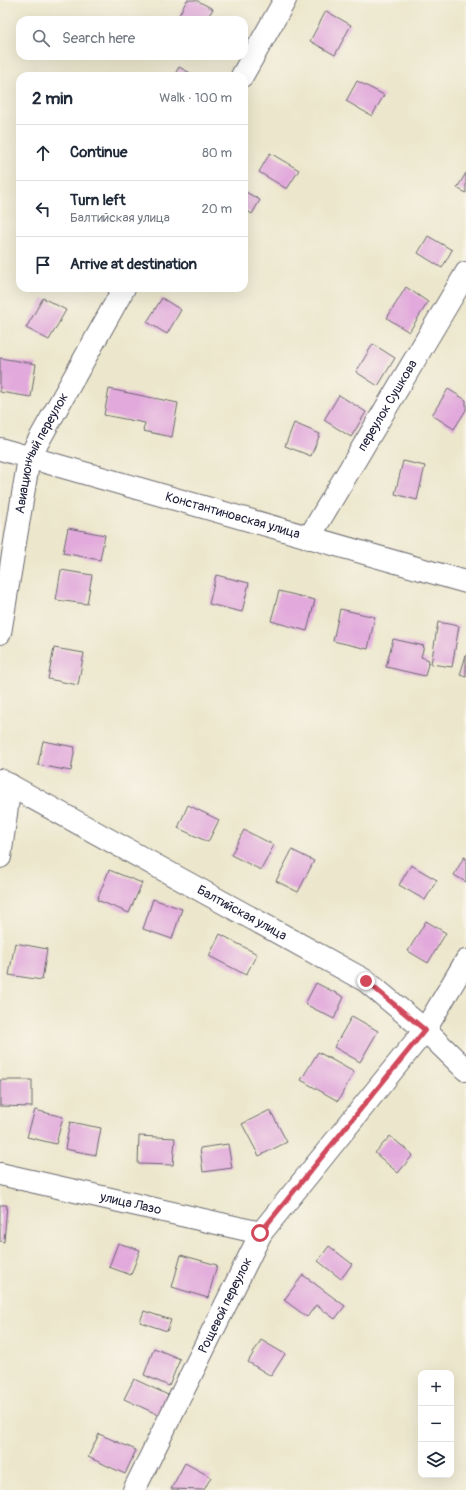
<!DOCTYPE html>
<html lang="en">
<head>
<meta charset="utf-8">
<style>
  :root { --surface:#fff; --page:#f6f6f7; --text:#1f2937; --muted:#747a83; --line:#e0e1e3 }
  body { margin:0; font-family:Pangolin,sans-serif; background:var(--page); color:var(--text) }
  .controls { position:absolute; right:12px; bottom:12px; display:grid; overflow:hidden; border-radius:8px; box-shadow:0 4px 16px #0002 }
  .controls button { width:36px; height:36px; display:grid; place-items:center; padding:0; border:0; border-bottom:1px solid var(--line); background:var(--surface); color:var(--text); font:20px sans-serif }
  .stop { position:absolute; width:12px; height:12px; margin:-9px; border:3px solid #d1495b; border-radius:50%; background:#fff }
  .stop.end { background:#d1495b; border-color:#fff; box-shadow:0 1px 4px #0008 }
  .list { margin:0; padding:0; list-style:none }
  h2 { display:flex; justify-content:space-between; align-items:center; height:52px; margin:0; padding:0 16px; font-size:17px }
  h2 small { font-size:13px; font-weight:400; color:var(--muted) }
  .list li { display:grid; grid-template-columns:26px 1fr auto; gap:12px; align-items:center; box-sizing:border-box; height:56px; padding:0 16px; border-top:1px solid var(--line) }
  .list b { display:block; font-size:15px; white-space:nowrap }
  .list p { margin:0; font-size:13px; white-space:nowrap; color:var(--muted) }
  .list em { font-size:13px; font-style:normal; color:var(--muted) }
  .icon { flex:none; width:22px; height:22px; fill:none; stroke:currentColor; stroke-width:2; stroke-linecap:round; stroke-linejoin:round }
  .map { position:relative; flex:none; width:466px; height:1490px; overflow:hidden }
  .search { position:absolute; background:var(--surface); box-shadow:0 4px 16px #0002; left:16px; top:16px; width:232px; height:44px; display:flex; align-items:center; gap:10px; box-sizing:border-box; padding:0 14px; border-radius:12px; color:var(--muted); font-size:15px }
  .panel { position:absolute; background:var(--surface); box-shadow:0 4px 16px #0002; left:16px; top:72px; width:232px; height:220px; border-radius:12px }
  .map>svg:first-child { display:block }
  .building { fill:#e2aadc }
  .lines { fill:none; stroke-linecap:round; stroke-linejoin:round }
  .minor-casing { stroke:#69676e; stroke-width:24 }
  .minor { stroke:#fff; stroke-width:22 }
  .route { stroke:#d1495b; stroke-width:5 }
  .labels { text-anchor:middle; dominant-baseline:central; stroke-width:3.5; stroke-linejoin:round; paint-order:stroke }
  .street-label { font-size:13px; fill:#22223b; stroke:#f7f3e8 }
</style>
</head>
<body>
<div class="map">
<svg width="466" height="1490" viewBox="0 0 466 1490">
  <rect width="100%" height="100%" fill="#f7f3e8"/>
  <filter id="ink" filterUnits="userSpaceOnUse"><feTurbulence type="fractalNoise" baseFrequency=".025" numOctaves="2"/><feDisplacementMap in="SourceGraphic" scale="8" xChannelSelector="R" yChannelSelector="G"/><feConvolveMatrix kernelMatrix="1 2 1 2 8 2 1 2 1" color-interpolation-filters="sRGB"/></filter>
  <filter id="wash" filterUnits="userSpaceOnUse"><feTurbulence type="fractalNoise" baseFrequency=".012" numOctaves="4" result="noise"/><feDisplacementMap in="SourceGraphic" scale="16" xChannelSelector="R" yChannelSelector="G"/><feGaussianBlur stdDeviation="0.9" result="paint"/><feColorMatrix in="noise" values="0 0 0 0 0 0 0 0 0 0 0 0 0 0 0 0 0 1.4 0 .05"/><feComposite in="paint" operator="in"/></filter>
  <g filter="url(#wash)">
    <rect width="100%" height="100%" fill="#ece7cc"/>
    <g id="blocks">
      <!-- building -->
      <path class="building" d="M187,0h9l17,9 -7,11h-19l-8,-5z
        M326,11l25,14 -16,30 -25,-14z
        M179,67l17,9h-22z
        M357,81l27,14 -12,21 -26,-15z
        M270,153l29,17 -12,19 -28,-17z
        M466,173v20l-9,-5z
        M244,191l16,9 -8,14 -8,-5z
        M428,236l24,14 -10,18 -24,-15z
        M406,287l22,15 -19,30 -22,-14z
        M43,298l23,12 -17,30 -23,-12z
        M162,298l19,12 -14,24 -20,-12z
        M373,344l22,14 -17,28 -22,-14z
        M0,358l36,6 -5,33 -31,-5z
        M109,389l69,14 -6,34 -29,-6 2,-8 -41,-8z
        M448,389l18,11v10l-12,19 -22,-14z
        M339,395l27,17 -15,25 -27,-17z
        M294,423l26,11 -9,22 -26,-10z
        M403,461l22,5 -8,34 -22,-6z
        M68,528l37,7 -5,25 -37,-7z
        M61,570l31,5 -5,29 -31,-4z
        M216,575l33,8 -7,29 -33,-8z
        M279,591l36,9 -8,31 -36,-10z
        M340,609l35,8 -7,32 -35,-8z
        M438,622l21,4 -7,41 -21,-3z
        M393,639l31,7 -3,11 8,3 -4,16 -39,-9z
        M54,648l30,5 -6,32 -30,-6z
        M466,655v22l-6,-2z
        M43,741l32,6 -4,24 -33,-6z
        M188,805l31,15 -11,22 -30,-14z
        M244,830l30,15 -13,25 -30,-15z
        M292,850l22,11 -16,31 -22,-11z
        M464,857l2,1v24l-12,-7z
        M411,865l26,15 -12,20 -26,-15z
        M109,870l33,13 -13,30 -32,-13z
        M153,899l29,10 -10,30 -29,-10z
        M426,921l20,12 -18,30 -20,-12z
        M220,934l37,20 -11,21 -37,-19z
        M15,943l32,6 -5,31 -33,-5z
        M316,983l28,14 -10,22 -29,-15z
        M352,1016l26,15 -18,31 -26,-15z
        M318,1052l36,20 -16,29 -37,-21z
        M0,1080h32v27l-32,-1z
        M35,1110l28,7 -7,27 -29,-7z
        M270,1110l17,32 -28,14 -17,-32z
        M70,1122l31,6 -5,27 -31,-6z
        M139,1136l36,2 -2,27 -35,-1z
        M390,1136l23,19 -15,18 -23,-20z
        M228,1144l4,24 -29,4 -3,-24z
        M0,1205h7l-3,37 -4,-1z
        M118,1243l22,7 -9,25 -22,-8z
        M329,1246l23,18 -11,15 -23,-18z
        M181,1255l36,10 -9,33 -36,-11z
        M303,1275l42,31 -10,13 -19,-14 -9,12 -23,-17z
        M144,1311l27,9 -4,11 -27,-9z
        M261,1340l24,14 -14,22 -23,-14z
        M154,1348l26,11 -11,27 -25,-11z
        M134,1379l34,16 -9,20 -35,-16z
        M99,1434l37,16 -11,24 -37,-17z
        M185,1463l26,14 -7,13 -33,-1z"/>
    </g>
  </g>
  <g filter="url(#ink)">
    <use href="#blocks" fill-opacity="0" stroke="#69676e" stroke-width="1"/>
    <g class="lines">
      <!-- minor casing -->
      <g class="minor-casing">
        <g id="minor">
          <path d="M242,76l43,-76"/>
          <path id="s1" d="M0,449l466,133"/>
          <path id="s2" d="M309,538l157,-265"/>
          <path id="s3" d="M0,633l29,-175 95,-170"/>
          <path id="s4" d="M0,780l366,201 59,49 41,40"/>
          <path d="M0,857l10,-72"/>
          <path id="s5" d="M0,1174l261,59"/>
          <path id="s6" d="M134,1490l127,-257 164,-203 41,-69"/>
        </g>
      </g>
      <!-- minor -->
      <use href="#minor" class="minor"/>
    </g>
  </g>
  <g class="lines" filter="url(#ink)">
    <!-- route -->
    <path class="route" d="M260,1233l165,-203 -59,-49"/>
  </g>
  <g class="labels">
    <!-- street labels -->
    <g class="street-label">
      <text stroke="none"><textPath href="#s2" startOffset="154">переулок Сушкова</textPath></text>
      <text stroke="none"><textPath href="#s3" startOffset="186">Авиационный переулок</textPath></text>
      <text stroke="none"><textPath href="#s1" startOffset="242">Константиновская улица</textPath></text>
      <text stroke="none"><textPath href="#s4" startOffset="276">Балтийская улица</textPath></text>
      <text stroke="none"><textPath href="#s5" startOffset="134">улица Лазо</textPath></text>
      <text stroke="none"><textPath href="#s6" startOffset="206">Рощевой переулок</textPath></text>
    </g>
  </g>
</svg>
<div class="controls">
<button>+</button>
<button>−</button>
<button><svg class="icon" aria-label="layers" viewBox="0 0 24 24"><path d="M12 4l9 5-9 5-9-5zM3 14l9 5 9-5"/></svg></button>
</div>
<div class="stop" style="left:260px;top:1233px"></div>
<div class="stop end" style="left:366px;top:981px"></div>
<div class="search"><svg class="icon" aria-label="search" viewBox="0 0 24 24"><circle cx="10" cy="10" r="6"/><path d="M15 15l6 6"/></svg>Search here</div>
<section class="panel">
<h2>2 min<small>Walk · 100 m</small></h2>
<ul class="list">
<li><svg class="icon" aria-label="ahead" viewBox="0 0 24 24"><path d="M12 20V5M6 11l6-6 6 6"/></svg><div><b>Continue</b></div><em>80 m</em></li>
<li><svg class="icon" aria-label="left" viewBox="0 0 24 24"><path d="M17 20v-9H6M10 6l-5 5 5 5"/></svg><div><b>Turn left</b><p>Балтийская улица</p></div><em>20 m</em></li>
<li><svg class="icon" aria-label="arrive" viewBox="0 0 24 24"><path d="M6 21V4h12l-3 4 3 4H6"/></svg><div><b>Arrive at destination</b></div></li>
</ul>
</section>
</div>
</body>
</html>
